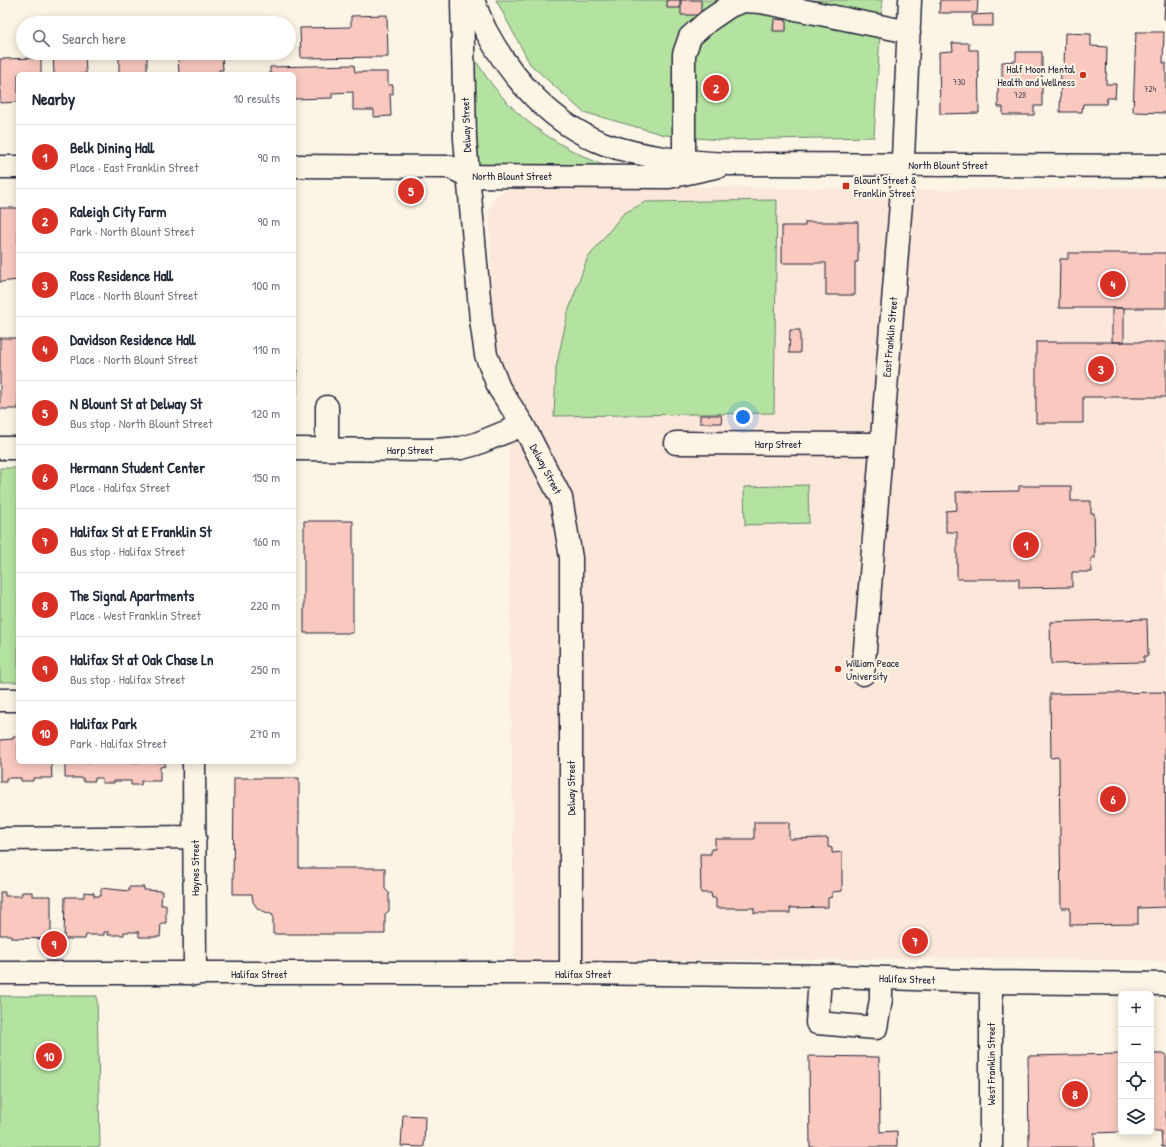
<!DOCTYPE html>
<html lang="en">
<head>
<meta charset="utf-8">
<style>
  :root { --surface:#fff; --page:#f2f2f3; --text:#1f2937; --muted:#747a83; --line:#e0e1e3; --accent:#d93025 }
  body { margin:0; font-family:"Patrick Hand",sans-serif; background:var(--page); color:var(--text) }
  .controls { position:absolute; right:12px; bottom:12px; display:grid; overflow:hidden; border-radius:6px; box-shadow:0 2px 10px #0003 }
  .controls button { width:36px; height:36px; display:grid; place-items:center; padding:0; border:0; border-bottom:1px solid var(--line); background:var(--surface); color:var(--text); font:20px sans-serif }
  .you { position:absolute; left:743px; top:417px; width:14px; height:14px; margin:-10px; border:3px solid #fff; border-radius:50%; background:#1a73e8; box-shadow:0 0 0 6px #1a73e833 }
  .badge { display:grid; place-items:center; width:26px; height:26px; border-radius:50%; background:var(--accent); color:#fff; font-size:13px; font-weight:700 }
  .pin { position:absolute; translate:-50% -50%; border:2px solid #fff; box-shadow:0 1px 4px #0006 }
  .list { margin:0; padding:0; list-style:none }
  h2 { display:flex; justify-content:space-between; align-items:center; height:52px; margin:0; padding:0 16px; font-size:17px }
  h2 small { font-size:13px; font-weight:400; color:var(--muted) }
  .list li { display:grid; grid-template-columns:26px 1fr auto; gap:12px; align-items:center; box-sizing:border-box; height:64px; padding:0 16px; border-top:1px solid var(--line) }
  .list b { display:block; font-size:15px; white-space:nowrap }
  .list p { margin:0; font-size:13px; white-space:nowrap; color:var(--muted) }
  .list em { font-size:13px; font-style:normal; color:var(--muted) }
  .icon { flex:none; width:22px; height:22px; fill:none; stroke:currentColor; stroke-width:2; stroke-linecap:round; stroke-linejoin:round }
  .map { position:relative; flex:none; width:1166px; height:1147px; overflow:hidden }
  .search { position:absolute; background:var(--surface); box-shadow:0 2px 10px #0003; left:16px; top:16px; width:280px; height:44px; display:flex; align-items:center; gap:10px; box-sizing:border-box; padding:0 14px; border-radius:22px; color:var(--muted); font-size:15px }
  .panel { position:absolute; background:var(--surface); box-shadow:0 2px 10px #0003; left:16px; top:72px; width:280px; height:692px; border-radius:6px }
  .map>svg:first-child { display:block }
  .built { fill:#fbe8da }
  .green { fill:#b4e2a0; stroke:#6b826e }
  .building { fill:#f9c9c0; stroke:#22223b }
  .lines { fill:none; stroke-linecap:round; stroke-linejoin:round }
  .minor-casing { stroke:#22223b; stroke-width:25 }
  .major-casing { stroke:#22223b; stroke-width:25 }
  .minor { stroke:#fcf5e5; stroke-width:22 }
  .major { stroke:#fcf5e5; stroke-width:22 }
  .poi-dot { fill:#c8321e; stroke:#fcf5e5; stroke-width:1.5 }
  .labels { text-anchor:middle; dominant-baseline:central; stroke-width:4; stroke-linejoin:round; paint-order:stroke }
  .number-label { font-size:9px; fill:#584c5c }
  .poi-label { font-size:11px; fill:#22223b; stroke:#fcf5e5; text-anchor:start }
  .street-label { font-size:11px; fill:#22223b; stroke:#fcf5e5 }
</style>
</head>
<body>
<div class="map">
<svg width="1166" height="1147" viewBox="0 0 1166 1147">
  <rect width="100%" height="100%" fill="#fcf5e5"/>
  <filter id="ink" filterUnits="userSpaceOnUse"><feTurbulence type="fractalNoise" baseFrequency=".025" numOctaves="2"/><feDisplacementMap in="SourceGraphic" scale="8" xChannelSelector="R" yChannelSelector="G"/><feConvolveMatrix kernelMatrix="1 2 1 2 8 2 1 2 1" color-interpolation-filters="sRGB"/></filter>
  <g filter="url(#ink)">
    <!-- built -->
    <path class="built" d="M516,184l406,6 244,-3v774l-165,-3 -487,3 -6,-581 -14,-44 -5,-123 5,-15z"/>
    <!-- green -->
    <path class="green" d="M496,0h386l-8,137 -155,3 -54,-5 -82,-23 -53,-48z
      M472,54c34,60 78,90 141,115l-122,1 -12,-6 -9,-12z
      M777,200l-3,213 -220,3 2,-48 12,-56 19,-53 36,-45 22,-12z
      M0,468h18v214h-18z
      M808,485l1,38 -64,2 -1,-38z
      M0,996h97l3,151h-100z"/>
    <!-- building -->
    <path class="building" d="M667,0h13v8h-13z
      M681,0h20v15h-20z
      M940,0h38l-1,13h-38z
      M1165,0h1v19h-2z
      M993,14v12h-21v-11z
      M387,15l1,42 -87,1 -1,-30 51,-1v-11z
      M774,19l12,1v11h-13z
      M1136,32h28l-1,31h3v50l-33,-1z
      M1065,33l26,1v12l16,1 -1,37h10l-1,14h-8l-1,6h-23l-1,8h-22l1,-45 3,-1z
      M952,43h17v7h9l1,63 -39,1 -1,-62 14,-1z
      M1016,52h26v54h-8v9h-31v-8h-5v-24h4v-21l14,-1z
      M53,53h32l1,21h-32z
      M119,53h28v21h-28z
      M222,55l1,15h-4v4h-40l-1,-17z
      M41,58v16h-23v28l-18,1v-44z
      M354,65l1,7h33v13h5v9h-3l1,22 -17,1v-7h-21v-18l-21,1v5l-38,1v-25h-24v-7z
      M0,208h18v72l-18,2z
      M805,222h53v40h-3v33h-29v-32h-44v-37h23z
      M1068,253h98v55h-107l1,-49h8z
      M1112,308h12v34h-12z
      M790,330h10v23h-11z
      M0,338h18v71h-18z
      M1036,342h130v55h-83v26h-47z
      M294,357h3v37h-3z
      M700,415h21l1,8h-22z
      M1019,486h52v15h20v12h3l1,45h-4l1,14h-20v15l-53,1v-9h-62v-47h-11v-21l11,-1 -1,-18 63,-1z
      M304,521h49v112h-49z
      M1147,619l1,37h-4v6l-93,2 -1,-42z
      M1165,692l1,215 -28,1v16l-68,1v-17h-9l-2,-151 -8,1 -1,-64z
      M13,736h5v26h33l1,16h-19v3h-12v-3h-15v4h-6v-42l13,-1z
      M65,762h100v4l-5,1v14h-19v4h-10v-4h-17v2h-12v-5h-7v3h-12v-3h-18z
      M234,778h65v90h86v21l4,4v18l-4,3v20h-112v-19l-15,-6 -5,-7 -1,-8h-19z
      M754,822h35v17l39,-1v9l4,1v5l10,-1v39l-10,1v5l-4,1v9l-38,1v5h-36v-5h-38v-10h-4l-1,-5h-10l-1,-39h11v-5h4v-10h39z
      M129,887h15v3l18,1 -1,14h5v18h-5l-1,14h-21v-5h-15v3h-16l1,-3h-5v3h-18l-1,4h-21l1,-42h19v-5l10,1v3h7v-8l28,3z
      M0,892h5v4h16l1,-4h10v4h19v43l-40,-1v-3h-11z
      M1121,1054v78l-27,1 1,14h-66l-1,-91z
      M1151,1054h15v93h-4l-1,-16h-10z
      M809,1056l70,1 1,75 17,-1v16h-87z
      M403,1115l22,1 -1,31 -23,-1z"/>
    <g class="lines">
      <!-- minor casing -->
      <g class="minor-casing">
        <path id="minor" d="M462,0l3,139 16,181 5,35 13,33 24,37 38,73 10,60v415
          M294,166l156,1 18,9 201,1 51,-11
          M0,167h18
          M684,174v-120l6,-17 18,-16 22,-15 14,-5 17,1 148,30
          M676,443l205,1
          M0,448h18
          M294,449l141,1 26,-2 15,-4 47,-19
          M327,449v-42
          M863,674l38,-471 9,-203
          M0,700h18
          M194,762l1,212
          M0,839l195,-2
          M0,973h571l266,3 154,6 175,2
          M820,976l-3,47 59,5 5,-29v-21
          M991,982v165"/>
      </g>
      <!-- major casing -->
      <g class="major-casing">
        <path id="major" d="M473,0c4,10 8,21 13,31 25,47 67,94 119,113 40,14 83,18 125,20l436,2"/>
      </g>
      <!-- minor -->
      <use href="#minor" class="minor"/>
      <!-- major -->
      <use href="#major" class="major"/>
    </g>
  </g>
  <!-- markers -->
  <g class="poi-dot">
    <circle cx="1083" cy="75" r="4"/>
    <rect x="842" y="182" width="8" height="8" rx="2"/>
    <circle cx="838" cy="669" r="4"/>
  </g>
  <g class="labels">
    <!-- number labels -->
    <g class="number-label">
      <text x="959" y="82">730</text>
      <text x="1150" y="89">724</text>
      <text x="1020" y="95">728</text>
    </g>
    <!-- poi labels -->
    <g class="poi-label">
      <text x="1075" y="69" text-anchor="end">Half Moon Mental<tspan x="1075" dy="13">Health and Wellness</tspan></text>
      <text x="854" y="180">Blount Street &amp;<tspan x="854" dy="13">Franklin Street</tspan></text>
      <text x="846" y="663">William Peace<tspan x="846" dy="13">University</tspan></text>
    </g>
    <!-- street labels -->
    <g class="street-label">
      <text transform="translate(466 125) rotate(-92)">Delway Street</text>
      <text x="948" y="165">North Blount Street</text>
      <text x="512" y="176">North Blount Street</text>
      <text transform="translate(890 337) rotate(-85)">East Franklin Street</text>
      <text x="778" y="444">Harp Street</text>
      <text x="410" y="450">Harp Street</text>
      <text transform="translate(546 469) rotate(62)">Delway Street</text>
      <text transform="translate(571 788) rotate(-90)">Delway Street</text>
      <text transform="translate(195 868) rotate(-90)">Haynes Street</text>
      <text x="259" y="974">Halifax Street</text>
      <text x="583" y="974">Halifax Street</text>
      <text transform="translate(907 979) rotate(2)">Halifax Street</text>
      <text transform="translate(991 1064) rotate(-90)">West Franklin Street</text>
    </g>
  </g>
</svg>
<div class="controls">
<button>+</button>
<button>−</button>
<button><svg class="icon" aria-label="locate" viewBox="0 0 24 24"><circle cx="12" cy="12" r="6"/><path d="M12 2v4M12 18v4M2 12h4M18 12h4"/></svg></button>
<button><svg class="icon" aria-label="layers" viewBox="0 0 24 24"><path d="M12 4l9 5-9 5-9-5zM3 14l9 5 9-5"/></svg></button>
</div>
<div class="you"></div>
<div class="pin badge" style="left:1026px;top:545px">1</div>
<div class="pin badge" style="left:716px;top:88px">2</div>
<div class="pin badge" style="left:1101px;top:369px">3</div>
<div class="pin badge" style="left:1113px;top:284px">4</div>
<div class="pin badge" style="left:411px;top:191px">5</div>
<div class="pin badge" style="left:1113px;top:799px">6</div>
<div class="pin badge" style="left:915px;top:941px">7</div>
<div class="pin badge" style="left:1075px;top:1094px">8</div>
<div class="pin badge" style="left:54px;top:944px">9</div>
<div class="pin badge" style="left:49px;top:1056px">10</div>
<div class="search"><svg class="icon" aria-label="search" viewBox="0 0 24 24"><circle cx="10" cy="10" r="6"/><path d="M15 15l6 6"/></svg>Search here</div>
<section class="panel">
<h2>Nearby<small>10 results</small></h2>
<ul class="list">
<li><span class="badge">1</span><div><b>Belk Dining Hall</b><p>Place · East Franklin Street</p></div><em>90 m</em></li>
<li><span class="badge">2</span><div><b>Raleigh City Farm</b><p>Park · North Blount Street</p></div><em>90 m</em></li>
<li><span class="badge">3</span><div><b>Ross Residence Hall</b><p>Place · North Blount Street</p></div><em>100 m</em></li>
<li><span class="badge">4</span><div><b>Davidson Residence Hall</b><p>Place · North Blount Street</p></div><em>110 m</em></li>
<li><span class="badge">5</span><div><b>N Blount St at Delway St</b><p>Bus stop · North Blount Street</p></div><em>120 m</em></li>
<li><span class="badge">6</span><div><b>Hermann Student Center</b><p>Place · Halifax Street</p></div><em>150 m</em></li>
<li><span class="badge">7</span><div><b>Halifax St at E Franklin St</b><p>Bus stop · Halifax Street</p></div><em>160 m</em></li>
<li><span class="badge">8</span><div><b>The Signal Apartments</b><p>Place · West Franklin Street</p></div><em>220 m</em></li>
<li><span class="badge">9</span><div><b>Halifax St at Oak Chase Ln</b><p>Bus stop · Halifax Street</p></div><em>250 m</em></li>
<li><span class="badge">10</span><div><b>Halifax Park</b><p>Park · Halifax Street</p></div><em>270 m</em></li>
</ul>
</section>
</div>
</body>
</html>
